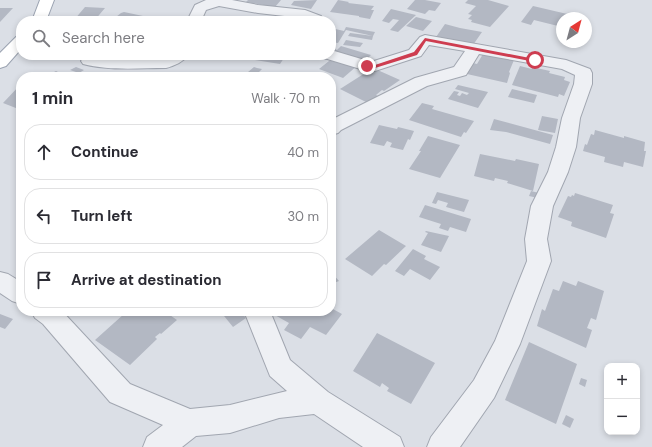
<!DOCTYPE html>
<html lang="en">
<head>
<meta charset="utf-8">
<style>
  :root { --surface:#fff; --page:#f7f7f7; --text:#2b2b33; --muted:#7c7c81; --line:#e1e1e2 }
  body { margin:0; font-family:"DM Sans",sans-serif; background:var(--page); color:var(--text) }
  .controls { position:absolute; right:12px; bottom:12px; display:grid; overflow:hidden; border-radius:8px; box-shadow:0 2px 6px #0003 }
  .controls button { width:36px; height:36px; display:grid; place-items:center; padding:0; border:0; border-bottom:1px solid var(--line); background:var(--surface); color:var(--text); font:20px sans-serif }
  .compass { position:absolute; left:556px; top:12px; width:36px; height:36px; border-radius:50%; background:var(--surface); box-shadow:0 2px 6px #0003; rotate:36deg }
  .stop { position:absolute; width:12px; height:12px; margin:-9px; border:3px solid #ce3d50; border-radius:50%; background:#fff }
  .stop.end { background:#ce3d50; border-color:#fff; box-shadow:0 1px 4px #0008 }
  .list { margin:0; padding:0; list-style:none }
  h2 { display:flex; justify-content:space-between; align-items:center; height:52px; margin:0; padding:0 16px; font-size:17px }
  h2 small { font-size:13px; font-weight:400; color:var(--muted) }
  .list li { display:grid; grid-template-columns:26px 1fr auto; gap:12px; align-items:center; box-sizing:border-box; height:56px; margin:0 8px 8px; padding:0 8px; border:1px solid var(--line); border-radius:16px }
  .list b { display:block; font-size:15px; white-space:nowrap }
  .list em { font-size:13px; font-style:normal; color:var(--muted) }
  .icon { flex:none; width:22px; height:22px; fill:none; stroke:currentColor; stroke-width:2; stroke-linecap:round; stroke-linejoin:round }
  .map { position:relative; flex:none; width:652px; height:447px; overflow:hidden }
  .search { position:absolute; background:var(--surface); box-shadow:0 2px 6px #0003; left:16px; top:16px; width:320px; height:44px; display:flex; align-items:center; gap:10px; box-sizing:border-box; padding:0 14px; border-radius:16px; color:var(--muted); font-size:15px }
  .panel { position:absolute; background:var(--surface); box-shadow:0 2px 6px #0003; left:16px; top:72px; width:320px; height:244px; border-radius:16px }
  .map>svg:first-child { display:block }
  .building { fill:#b3b8c3 }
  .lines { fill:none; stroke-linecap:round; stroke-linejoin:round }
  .minor-casing { stroke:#a1a6b0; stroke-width:2 }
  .major-casing { stroke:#9ba3b1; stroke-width:2 }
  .minor { fill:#eef0f4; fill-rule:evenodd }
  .major { fill:#fff; fill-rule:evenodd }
  .route { fill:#ce3d50 }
</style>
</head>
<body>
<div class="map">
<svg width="652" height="447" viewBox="0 0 652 447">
  <rect width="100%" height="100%" fill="#dbdfe6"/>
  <!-- building -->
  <path class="building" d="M248,0h33l-6,7h3h-16l2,-2 -18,-3z
    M317,0l-6,9 -20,-4 3,-4z
    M338,0l11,2 -1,1 26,3 -3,4h3l-4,9 -11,-2v-1l-29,-4z
    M415,0h10l16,3 -6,8 -6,-1 -4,4 -18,-5z
    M468,0h20l21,6 -19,21 -19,-5 1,-2 -4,-1 4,-4 -4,-1 8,-8 -11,-3z
    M533,6l47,11v1h-18v9l-28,-7 -3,5 -10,-3z
    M85,7l20,1 -11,13 -20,-1z
    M0,8h13l-13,14z
    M391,9l25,6 -18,17 -8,-2 9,-10 -6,-1 -4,4 -7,-2z
    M124,12l19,4 -7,5h-25l10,-8z
    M147,17l11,2 -2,2h-13z
    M416,17l16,4 -9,10 -17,-5z
    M445,24l15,4 22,4 -9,13 -28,-7 -1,1 -8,-2z
    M346,27l29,5 -2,4 -27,-6 -8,13 -7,-1v-14l13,3z
    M350,33l23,3 -1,4 -24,-4z
    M346,40l17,3 -3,4 -17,-2z
    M341,46l30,9 -9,9 -31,-9v-8l6,3z
    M483,54l31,6 -5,12 1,1 -3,10 -40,-9 6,-11 4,1z
    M207,55h25v2l-25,2z
    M246,55h40l-6,9 -25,-4 1,-3z
    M334,57l24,8 -15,13 -24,-9z
    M520,66l12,3v-2l18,4 -1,2 16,4 -1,3 6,2 -6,14 -5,-2 -1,3 -46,-12z
    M76,67l8,3 -5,3 -9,-3z
    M254,67l3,1 5,1 -6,6 -8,-3z
    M373,68l27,12 -16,11 -2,-1 -6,5 2,1 -10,7 -28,-14z
    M56,71l12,6h-24z
    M21,84v26l-18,-7z
    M458,85l30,7 -10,16 -30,-9 6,-8 5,1 -2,3 3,1 2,-3 5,2 2,-2 -14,-4z
    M512,89l25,6 -3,8 -26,-6z
    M422,103l12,3 -2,3 42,12 -8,12 -2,-1 -3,5 -52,-17z
    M542,116l16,3 -3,14 -17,-3z
    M494,119l59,16 -3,9 -44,-12 -16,-2z
    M379,125l18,4 1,-2 16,4 -4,9 -2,-1 -5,11 -13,-3 2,-4 -5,-2 -3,5 -14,-3z
    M595,130l29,8v-2l21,6 -1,9h2l-3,16 -19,-5 -1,5 -19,-5 1,-5 -22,-6 2,-7 2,1 4,-11 3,1z
    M428,136l32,9 -20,33 -31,-9 12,-18h-2z
    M480,154l35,7 1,-2 23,5 -6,27 -26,-8 1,-2 -13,-3 -1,3 -20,-5z
    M531,191l8,2 -1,5 -9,-2z
    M437,192l32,8 -5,12 -18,-5 2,-4 -10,-3 -2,4 -4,-1z
    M575,193l38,12 -3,8 4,1 -8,24 -35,-12 1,-4 -14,-5 10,-21 3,1 1,-2 2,1z
    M425,205l46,14 -5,13 -16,-5 -2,4 -9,-3 2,-4 -22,-7z
    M379,230l27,16 -20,19 -2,-1 -12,12 -27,-17z
    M426,231l23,5 -8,16 -20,-7 7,-12 -3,-1z
    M413,249l13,7 -2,3 16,8 -10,13 -20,-11 -6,7 -9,-5z
    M331,272l8,9 -8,3z
    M563,281l13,5 2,-5 26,10 -8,29 -5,-2 -4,10 5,2 -6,18 -49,-22 5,-17 3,2 8,-22 6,2z
    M331,308l11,6 -16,21 -16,-8 -9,12 -17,-9 5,-7 -16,-9 2,-3h56z
    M130,311h34l13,9 -16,14 -1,-1 -5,4 2,2 -27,26 -35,-25 29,-26 1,1z
    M220,311h20l6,7 -13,9z
    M0,314l13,5 -8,10 -5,-2z
    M377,333l58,30 -24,41 -24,-13 2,-3 -7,-5 -2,4 -27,-16z
    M529,342l48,22 -21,60 -51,-24z
    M581,378l6,2 -2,7 -6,-3z
    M566,415l8,4 -4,9 -8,-4z"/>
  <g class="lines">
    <!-- minor casing -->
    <g class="minor-casing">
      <path id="minor" d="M206,0h26l26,5 47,5 16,6 2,3 -1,2h-15l-5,-3 -44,-5 -39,-7 -13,4 -5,11h-14l8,-16z
        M425,35l141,25 24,9 2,4v11l-12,34 -4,29 -8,25 -15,34 -6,33 4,22 -31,83 -26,54 -34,49h-33l4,-10 43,-57 21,-39 32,-80 -2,-22 6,-33 17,-34 8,-25 6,-29 12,-34 1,-9 -13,-6 -83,-15 -13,21 -39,11 -86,44 -3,3 -7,2v-15l84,-42 39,-11 11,-16 -36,-6 -8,11 -46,15h-8l-43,-13 -2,-3h9v-5l37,11h6l35,-11 11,-13z
        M168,55h20c-5,7 -14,11 -22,13 -27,0 -56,3 -83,-4l-2,-3 2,-3 6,-2 30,3 44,-1z
        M0,272l8,2 13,8v22l-9,-3 -12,-8z
        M31,311h31l68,73 60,25 40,-4 57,-14 -17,-15 -26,-65h26l20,49 38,32 72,45 4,10h-41l-49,-33 -35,4 -49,15 -34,3 -14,11h-39l4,-10 16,-12 -53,-23 -67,-78 -8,-6z"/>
    </g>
    <!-- major casing -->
    <g class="major-casing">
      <path id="major" d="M40,0h14l-8,21h-14z
        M21,35v14l-15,17 -6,2v-15l16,-16z"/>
    </g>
    <!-- minor -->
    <use href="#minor" class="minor"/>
    <!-- major -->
    <use href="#major" class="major"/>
  </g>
  <!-- route -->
  <path class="route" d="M425,38l110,21 3,1 -3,2 -109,-21 -9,14 -42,13 -10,-2 10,-1 39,-13z"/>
</svg>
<div class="controls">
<button>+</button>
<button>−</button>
</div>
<svg class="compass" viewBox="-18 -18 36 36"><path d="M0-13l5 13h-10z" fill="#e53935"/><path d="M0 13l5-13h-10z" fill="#7c7c81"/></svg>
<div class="stop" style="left:535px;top:60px"></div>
<div class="stop end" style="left:367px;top:66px"></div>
<div class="search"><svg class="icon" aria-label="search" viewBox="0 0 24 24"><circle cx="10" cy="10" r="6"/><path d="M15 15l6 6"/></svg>Search here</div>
<section class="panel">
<h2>1 min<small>Walk · 70 m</small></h2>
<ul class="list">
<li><svg class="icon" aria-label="ahead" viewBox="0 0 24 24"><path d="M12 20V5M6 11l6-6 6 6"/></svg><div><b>Continue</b></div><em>40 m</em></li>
<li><svg class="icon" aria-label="left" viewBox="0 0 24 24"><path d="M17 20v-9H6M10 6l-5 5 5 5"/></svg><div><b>Turn left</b></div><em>30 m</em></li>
<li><svg class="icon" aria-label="arrive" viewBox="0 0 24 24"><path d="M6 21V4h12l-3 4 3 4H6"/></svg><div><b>Arrive at destination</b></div></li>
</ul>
</section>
</div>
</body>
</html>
